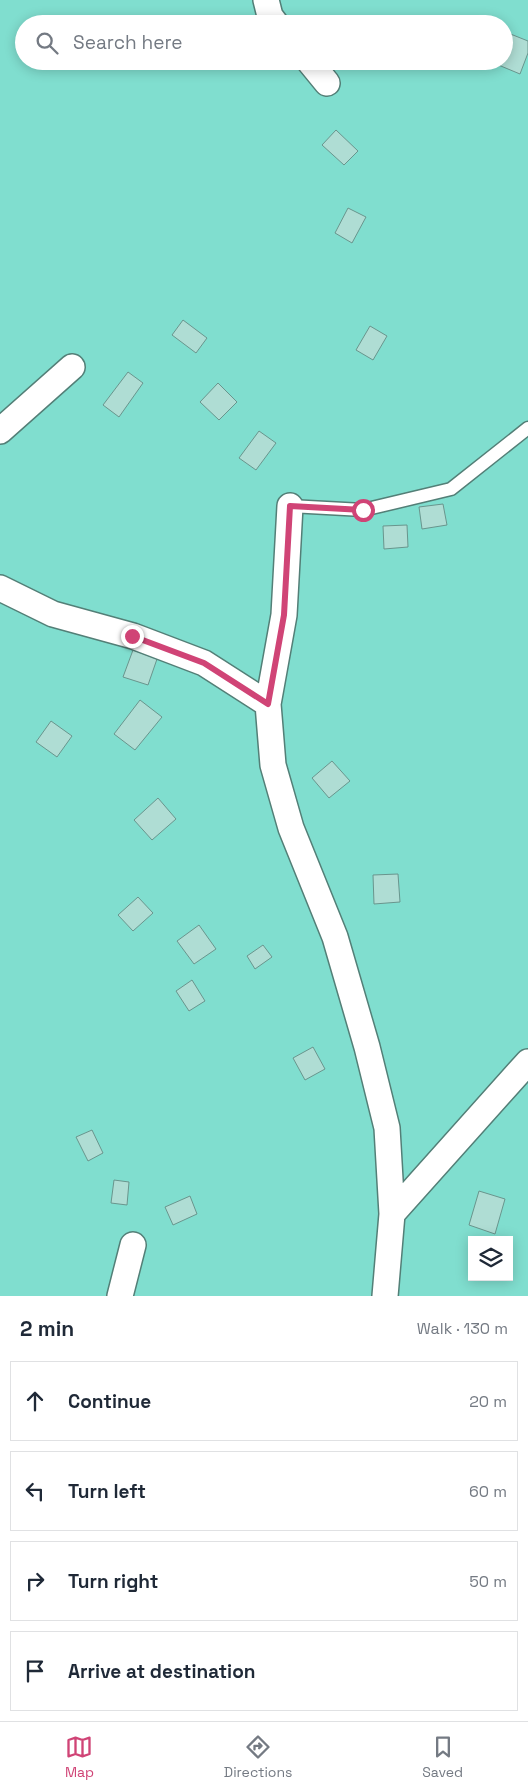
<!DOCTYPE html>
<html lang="en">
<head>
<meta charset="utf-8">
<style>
  :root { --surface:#fff; --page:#f2f2f3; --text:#1f2937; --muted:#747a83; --line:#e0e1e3; --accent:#d04476 }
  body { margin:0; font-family:"Space Grotesk",sans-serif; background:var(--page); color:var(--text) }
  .controls { position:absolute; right:15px; bottom:15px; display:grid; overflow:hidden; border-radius:0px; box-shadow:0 2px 12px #0003 }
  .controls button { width:45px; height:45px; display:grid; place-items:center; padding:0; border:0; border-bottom:1px solid var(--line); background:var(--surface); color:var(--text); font:25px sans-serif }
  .stop { position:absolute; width:15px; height:15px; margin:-11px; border:4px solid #d04476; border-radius:50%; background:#fff }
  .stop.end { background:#d04476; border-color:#fff; box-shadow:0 1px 5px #0008 }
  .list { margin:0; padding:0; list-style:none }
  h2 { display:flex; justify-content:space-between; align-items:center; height:65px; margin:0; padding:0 20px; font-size:21px }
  h2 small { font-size:16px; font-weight:400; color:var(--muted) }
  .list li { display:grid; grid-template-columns:32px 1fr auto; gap:15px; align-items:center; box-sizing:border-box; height:80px; margin:0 10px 10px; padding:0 10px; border:1px solid var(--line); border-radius:0px }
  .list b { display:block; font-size:19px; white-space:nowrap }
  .list em { font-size:16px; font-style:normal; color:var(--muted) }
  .icon { flex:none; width:28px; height:28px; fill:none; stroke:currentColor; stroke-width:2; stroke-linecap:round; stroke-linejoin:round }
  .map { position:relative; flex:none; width:528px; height:1296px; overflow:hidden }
  .search { position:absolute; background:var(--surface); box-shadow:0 2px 12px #0003; left:15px; right:15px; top:15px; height:55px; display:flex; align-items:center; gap:12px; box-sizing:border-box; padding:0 18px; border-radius:28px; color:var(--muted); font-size:19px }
  .sheet { height:425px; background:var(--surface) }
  nav { display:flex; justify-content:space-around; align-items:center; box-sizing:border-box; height:70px; border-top:1px solid var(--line); background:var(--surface); font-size:14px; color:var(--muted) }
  nav a { display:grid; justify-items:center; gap:2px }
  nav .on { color:var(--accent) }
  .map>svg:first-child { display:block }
  .green { fill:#80decf; fill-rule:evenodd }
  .building { fill:#afddd4; stroke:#69958d }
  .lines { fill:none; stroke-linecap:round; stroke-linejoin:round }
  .service-casing { stroke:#537f77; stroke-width:15 }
  .minor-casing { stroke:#537f77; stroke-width:28 }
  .service { stroke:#fff; stroke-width:12 }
  .minor { stroke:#fff; stroke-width:25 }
  .route { stroke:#d04476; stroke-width:6 }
</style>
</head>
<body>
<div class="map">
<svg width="528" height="1296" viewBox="0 0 528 1296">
  <rect width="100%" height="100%" fill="#e1fdf7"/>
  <!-- green -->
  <path class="green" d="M0,0h528v1296h-528zM24,24h480v37h-480zM472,1240h37v37h-37z"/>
  <!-- building -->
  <path class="building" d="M508,33l20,8v12l-8,21 -24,-10 1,-3h7v-18z
    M336,130l22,21 -14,14 -22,-20z
    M348,208l18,9 -14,26 -17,-10z
    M183,320l24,18 -11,15 -24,-18z
    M370,326l17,10 -14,24 -17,-10z
    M128,372l15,11 -24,34 -16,-12z
    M218,383l19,19 -18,18 -19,-18z
    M259,431l17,12 -20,27 -17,-12z
    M443,504l4,21 -25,4 -3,-22z
    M407,525l1,22 -24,2 -1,-23z
    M133,650l24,9 -9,26 -25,-8z
    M140,700l22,17 -27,33 -21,-16z
    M51,721l21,15 -15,21 -21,-15z
    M332,761l18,20 -21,17 -17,-20z
    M158,798l18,21 -24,21 -18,-20z
    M398,874l2,28 -26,2 -1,-29z
    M138,897l15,16 -20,18 -15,-16z
    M199,925l17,24 -22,15 -17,-23z
    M263,945l9,12 -17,12 -8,-13z
    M192,980l13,21 -16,10 -13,-20z
    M313,1047l12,22 -20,11 -12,-22z
    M92,1130l11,23 -15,8 -12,-24z
    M114,1180l15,2 -2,23 -16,-2z
    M479,1191l26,8 -10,35 -26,-9z
    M190,1196l7,18 -24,11 -8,-18z"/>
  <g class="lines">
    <!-- service casing -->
    <g class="service-casing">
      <path id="service" d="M290,506l73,4 88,-21 77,-61"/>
    </g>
    <!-- minor casing -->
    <g class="minor-casing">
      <path id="minor" d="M266,0l4,16 6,8
        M309,61l18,22
        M0,431l72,-64
        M290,506l-6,109 -16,89 5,61 18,63 44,109 32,110 20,81 5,86 -7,82
        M0,588l53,26 80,22 71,27 64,41
        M392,1214l136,-152
        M120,1296l13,-51"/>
    </g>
    <!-- service -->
    <use href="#service" class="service"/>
    <!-- minor -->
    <use href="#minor" class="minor"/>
  </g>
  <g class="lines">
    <!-- route -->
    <path class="route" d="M132,636l72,27 64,41 16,-89 6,-109 73,4"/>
  </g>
</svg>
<div class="controls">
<button><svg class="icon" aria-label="layers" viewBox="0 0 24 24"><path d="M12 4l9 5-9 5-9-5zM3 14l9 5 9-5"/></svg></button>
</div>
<div class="stop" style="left:363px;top:510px"></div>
<div class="stop end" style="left:132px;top:636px"></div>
<div class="search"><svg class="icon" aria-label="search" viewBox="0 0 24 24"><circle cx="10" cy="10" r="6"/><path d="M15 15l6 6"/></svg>Search here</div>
</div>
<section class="sheet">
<h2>2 min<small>Walk · 130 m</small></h2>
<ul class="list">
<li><svg class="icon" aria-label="ahead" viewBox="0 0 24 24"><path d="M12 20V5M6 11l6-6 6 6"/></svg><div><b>Continue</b></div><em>20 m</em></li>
<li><svg class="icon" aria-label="left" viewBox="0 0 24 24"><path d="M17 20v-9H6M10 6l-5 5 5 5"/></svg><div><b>Turn left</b></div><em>60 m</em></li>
<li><svg class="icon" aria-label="right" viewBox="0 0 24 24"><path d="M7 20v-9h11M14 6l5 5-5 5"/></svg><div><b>Turn right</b></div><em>50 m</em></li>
<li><svg class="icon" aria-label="arrive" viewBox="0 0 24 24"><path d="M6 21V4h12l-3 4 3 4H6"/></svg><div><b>Arrive at destination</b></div></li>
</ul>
</section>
<nav>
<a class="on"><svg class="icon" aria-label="map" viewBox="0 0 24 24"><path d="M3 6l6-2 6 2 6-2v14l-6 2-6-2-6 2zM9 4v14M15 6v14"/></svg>Map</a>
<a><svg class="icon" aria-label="directions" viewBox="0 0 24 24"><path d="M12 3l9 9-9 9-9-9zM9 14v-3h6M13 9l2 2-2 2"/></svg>Directions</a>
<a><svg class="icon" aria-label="saved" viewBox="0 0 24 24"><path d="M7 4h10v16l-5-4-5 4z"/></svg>Saved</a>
</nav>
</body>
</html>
